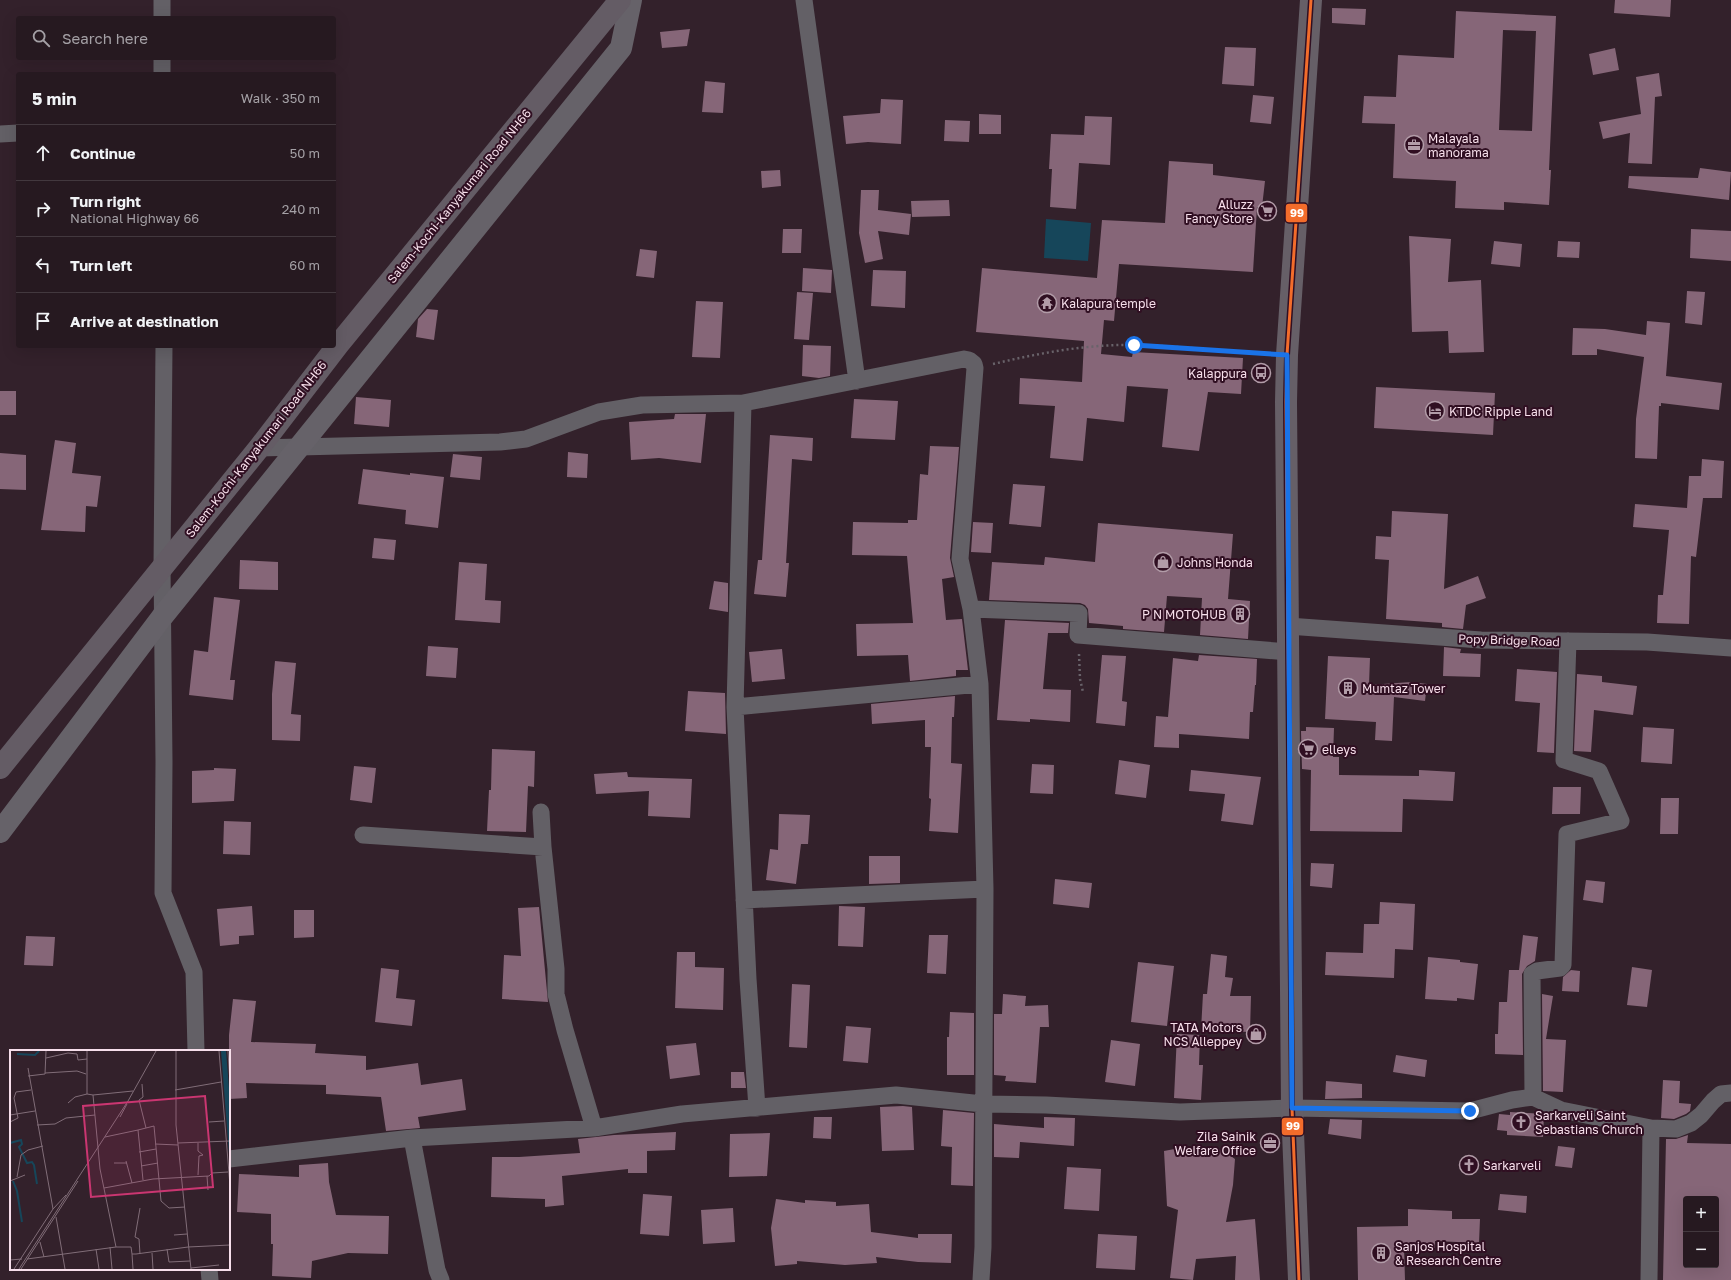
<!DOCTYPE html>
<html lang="en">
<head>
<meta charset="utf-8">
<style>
  :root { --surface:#261920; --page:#32262d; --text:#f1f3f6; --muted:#a4a0a5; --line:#42383e }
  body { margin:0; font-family:"Golos Text",sans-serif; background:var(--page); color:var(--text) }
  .controls { position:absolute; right:12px; bottom:12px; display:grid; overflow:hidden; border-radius:4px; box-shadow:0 4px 16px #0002 }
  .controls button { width:36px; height:36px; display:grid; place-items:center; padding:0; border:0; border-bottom:1px solid var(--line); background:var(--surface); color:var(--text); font:20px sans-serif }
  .stop { position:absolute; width:12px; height:12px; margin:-9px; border:3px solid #1a73e8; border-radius:50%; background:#fff }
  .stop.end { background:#1a73e8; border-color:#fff; box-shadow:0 1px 4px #0008 }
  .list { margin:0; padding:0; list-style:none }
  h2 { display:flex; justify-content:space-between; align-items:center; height:52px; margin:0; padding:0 16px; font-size:17px }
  h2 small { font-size:13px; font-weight:400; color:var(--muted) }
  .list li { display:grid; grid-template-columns:26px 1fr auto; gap:12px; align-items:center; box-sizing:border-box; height:56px; padding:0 16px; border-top:1px solid var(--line) }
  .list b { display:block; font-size:15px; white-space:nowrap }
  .list p { margin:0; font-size:13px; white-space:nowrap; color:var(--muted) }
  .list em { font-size:13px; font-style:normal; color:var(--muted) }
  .icon { flex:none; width:22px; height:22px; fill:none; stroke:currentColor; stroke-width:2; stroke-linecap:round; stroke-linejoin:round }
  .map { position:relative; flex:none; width:1731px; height:1280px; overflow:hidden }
  .search { position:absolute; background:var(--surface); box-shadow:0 4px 16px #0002; left:16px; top:16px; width:320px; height:44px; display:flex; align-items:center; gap:10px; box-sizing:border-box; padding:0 14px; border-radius:4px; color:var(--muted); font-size:15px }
  .panel { position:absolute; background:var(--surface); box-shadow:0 4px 16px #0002; left:16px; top:72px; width:320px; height:276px; border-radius:4px }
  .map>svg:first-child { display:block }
  .water { fill:#16465a }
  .building { fill:#866678; fill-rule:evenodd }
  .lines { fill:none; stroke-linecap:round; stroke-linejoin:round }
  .path { stroke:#69636a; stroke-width:2.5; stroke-dasharray:2 3; stroke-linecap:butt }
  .street { stroke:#636066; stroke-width:17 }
  .secondary { stroke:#666269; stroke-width:22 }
  .primary { stroke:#665f67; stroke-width:22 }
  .highway { stroke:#645c65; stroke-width:22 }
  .bus-1-casing { stroke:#300f22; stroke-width:6 }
  .bus-1 { stroke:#f36c2b; stroke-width:3 }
  .route { stroke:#1a73e8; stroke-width:5 }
  .labels { text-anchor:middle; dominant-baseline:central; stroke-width:4; stroke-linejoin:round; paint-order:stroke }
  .poi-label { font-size:12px; fill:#f7dfeb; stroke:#300f22; text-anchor:start }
  .street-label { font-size:12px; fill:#f7dfeb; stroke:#300f22 }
  .inset-river { fill:none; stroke:#16465a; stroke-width:2 }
  .inset-road { fill:none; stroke:#816d78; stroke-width:1 }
  .view { fill:#ca3671; fill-opacity:0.15; stroke:#ca3671; stroke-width:2 }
  .inset-edge { fill:none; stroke:#f7dfeb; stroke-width:2 }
  .line-badge { stroke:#300f22; stroke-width:1.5 }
  .badge-label { font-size:11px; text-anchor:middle; font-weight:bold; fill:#fff }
</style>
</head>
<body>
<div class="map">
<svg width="1731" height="1280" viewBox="0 0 1731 1280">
  <rect width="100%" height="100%" fill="#33212b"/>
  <!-- water -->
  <path class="water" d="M1046,219l45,4 -3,38 -44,-3z"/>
  <!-- building -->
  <path class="building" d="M1615,0h56l-1,17 -56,-4z
    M1332,8l34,1 -1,16 -33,-2z
    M1456,11l100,5 -7,154h2l-2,35 -45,-3v8l-49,-2 1,-27 -63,-3 2,-54 -33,-1 2,-27 32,1 2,-42 56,3zM1503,30l33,1 -4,100 -33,-1z
    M690,29l-3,17 -25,2 -2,-16z
    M1225,47l31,1 -2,38 -32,-2z
    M1615,48l4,22 -26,5 -4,-21z
    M1659,73l3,23 -7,1 -3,67 -24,-1 2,-30 -27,6 -4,-17 42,-8 -5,-37z
    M705,81l20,2 -2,30 -21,-1z
    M1253,95l21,2 -3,27 -21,-2z
    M881,99l22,1 -2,44 -33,-2 -22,2 -3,-28 37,-3z
    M979,114l22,1v19h-22z
    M1085,116l27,1 -2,48 -31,-2 -3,46 -26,-2 2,-38h-3l2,-35 33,1z
    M945,120l25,1 -1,21 -25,-1z
    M1169,161l44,3v11l52,6 -3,26h-5l-4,65 -134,-8 -5,57 -10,-1 -3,34 31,3 1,-5 110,6 -2,36 -33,-2 -9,59 -37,-4 6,-58 -41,-3 -3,36 -37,-4 -4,43 -33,-3 5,-52 -36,-2 1,-26 62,4 2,-41 -108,-9 6,-64 115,10 5,-58 63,3z
    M1700,168l31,4 -2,28 -101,-12 1,-12 69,2z
    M780,170l1,16 -19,2 -1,-17z
    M861,190h18l-1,20 33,4 -2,21 -31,-4 5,28 -18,4 -6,-30z
    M949,200l1,16 -38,1 -1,-16z
    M783,229h19l-1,24h-19z
    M1691,229l40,2v30l-41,-3z
    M1409,236l42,3 -3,43 33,-2 3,72 -35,1 -1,-22 -36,1z
    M1494,241l28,3 -2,23 -29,-3z
    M1558,241l22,1 -1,16 -22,-1z
    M640,249l17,2 -3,27 -18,-2z
    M803,268l29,2 -1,23 -29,-2z
    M873,270l33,1 -1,37 -34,-2z
    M1687,291l18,1 -3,33 -17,-2z
    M797,292l16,1 -4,47 -15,-1z
    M696,301l27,1 -3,56 -28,-1z
    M427,309l11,1 -4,30 -18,-3 2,-18z
    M1647,321l23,2 -4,53 56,7 -3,27 -58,-7v3h-2l-2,53 -22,-1 1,-39 8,-62 -47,-8v6h-25l1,-27 32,1 41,6z
    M803,345l28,1 -1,30 -11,2 -17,-2z
    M1376,387l119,6 -2,42 -119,-7z
    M0,391h16v24h-16z
    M356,397l35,3 -2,27 -35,-3z
    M854,399l44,2 -3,39 -44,-2z
    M675,414h31l-5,49 -42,-5 -28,2 -2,-38 45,-3z
    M770,435l43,3 -1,23 -20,-2 -6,104h3l-3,34 -32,-3 4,-34h4z
    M55,440l21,3 -4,30 29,3 -4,31 -11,-1 -1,26 -44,-2z
    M930,446l29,1 -9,111 4,19 -12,2 4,41 16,-1 6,51h-12v6l-46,5 -2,-26 -51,1 -1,-32 57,-1 -6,-67 -55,-1 1,-33 55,1v-3h9l3,-46 8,1z
    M568,452l20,2 -1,24 -20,-1z
    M0,453l26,2v35l-26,-1z
    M453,454l29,3 -2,23 -30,-3z
    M1702,459l22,2 -2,37h-19l-7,59 -5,-1 -2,68 -32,-1 1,-28h5l6,-65 -36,-3 2,-23 52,4 2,-32h12z
    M363,469l47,6v-2l34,4 -6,51 -33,-4 1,-14 -48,-6z
    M1013,484l32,2 -4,41 -32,-3z
    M1392,511l56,3 -4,75 34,-13 8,22 -20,7 -3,24 -21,-2v-4l-56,-4 3,-59 -14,-1 1,-23 15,1z
    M973,522l20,1 -2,30 -20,-1z
    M1098,523l135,11 -5,65 22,2 -2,38 -48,-4 2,-37 -35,-2 -3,36 -41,-3v-3l-34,-3 -1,-14 -3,-4 -5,-2 -91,-3 3,-38 52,3 1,-8 50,5z
    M374,538l22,2 -2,20 -22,-2z
    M240,560l38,2v28l-39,-1z
    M459,562l28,2 -2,36 16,1 -1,22 -45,-3z
    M714,581l14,2v29l-19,-3z
    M214,597l26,3 -10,80h5l-2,20 -44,-5 5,-45 14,2z
    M1005,620l64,3 -1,10h-20l-5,56 28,1 -1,32 -40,-3v3l-33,-2z
    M428,646l30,2 -2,30 -30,-2z
    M1444,647l17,2 -1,4 21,1 -1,23 -37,-1z
    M782,649l3,30 -33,3 -3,-30z
    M1102,655l24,1 -4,45 5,1 -2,24 -29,-3z
    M1199,655l58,4 -1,26h-1l-2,27h-3l-1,27 -70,-5v14l-25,-1 2,-31 12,1 5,-59 25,3z
    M1328,656l42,2 -1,27 42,-3 16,2 -2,17 -31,-4 -2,44 -17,-1 1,-18 -51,-3z
    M275,661l21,2 -5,51 10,1 -1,26 -28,-1v-46z
    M1517,669l40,3 -3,81 -17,-1 3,-49 -25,-2z
    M1577,674l25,2v6l35,4 -4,29 -39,-5 -3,42 -17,-1z
    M688,691l37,2 1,41 -41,-3z
    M955,696l-1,21h-2l-1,46 11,1 -4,69 -29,-2 2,-32 -2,-1 2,-51h-6v-27l-53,4 -1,-20z
    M1306,727l28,1 -1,29h6v18l80,1v-6l36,2 -2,29 -50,-2 -1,33 -92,-1 1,-61 -9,-1 -1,-38h5z
    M1643,727l31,2 -2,35 -31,-2z
    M492,749l43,2 -1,36 -6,-1 -2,46 -39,-1 2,-41h2z
    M1119,760l31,5 -4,33 -31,-4z
    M1032,764l22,1 -1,29 -23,-1z
    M354,766l22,2 -4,35 -22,-3z
    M214,768l22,1 -2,32 -42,2v-32l22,-1z
    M1191,770l70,7 -8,48 -32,-4 4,-27 -36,-3z
    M627,772l1,5 64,2 -2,39 -42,-2 1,-25 -53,3 -2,-20z
    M1553,787h28l-1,27h-28z
    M1661,798h18l-1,36h-18z
    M779,814l31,1 -2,29h-7l-5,40 -30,-4 4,-31 8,1z
    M224,821l27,1 -1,33 -27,-1z
    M869,856h31v27l-31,1z
    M1311,863l23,1 -2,24 -22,-2z
    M1055,879l37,4 -3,25 -36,-4z
    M1586,880l19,2 -2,21 -20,-3z
    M1380,902l35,2 -2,46 -18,-1 -1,29 -69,-3 1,-23 37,1 1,-29h15z
    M252,906l2,29 -15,1v8l-19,2 -3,-37z
    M839,906l26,1 -2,40 -25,-1z
    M539,907l9,95 -46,-3 2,-44 17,1 -3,-48z
    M294,910h20v27l-20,1z
    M929,935h19l-2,39 -19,-1z
    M1523,935l15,2 -3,24 -8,5 -5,8 1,81 -28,-1v-20h3l1,-32h8l2,-32h10z
    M26,936l29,1 -2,29 -29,-1z
    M677,952h18v15l29,1 -1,42 -48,-2z
    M1211,954l16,2 -2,21 8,1 -3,18h21l-1,36 -49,-2 2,-36h4z
    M1428,957l32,3v2l18,2 -4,36 -17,-2v3l-32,-2z
    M1138,962l36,4 -7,60 -36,-4z
    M1632,967l20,3 -5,37 -20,-2z
    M381,968l18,2 -3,28 19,2 -3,26 -37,-4z
    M1571,970l9,1 -1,21 -17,-1 1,-14z
    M792,984l18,1 -3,63 -18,-1z
    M1003,994l23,2 -1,10 23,-1 1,22h-9l-4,56 -31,-2 1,-5 -12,-1v-61h8z
    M1542,994l11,2 -7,43 20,1 -3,52 -20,-1z
    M233,999l23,2 -5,41 65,2 -1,9 51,3v14l52,-7 3,22 41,-6 4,31 -48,7 2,11 -34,3 -5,-34 -55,-3v-9l-80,-2 1,15 -18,1v-64z
    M950,1012l24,1v62h-27v-38h2z
    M846,1026l25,2 -3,35 -25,-2z
    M1177,1034l23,1 -1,30h4l-2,35 -27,-2z
    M1111,1040l29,4 -5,42 -30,-4z
    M696,1043l4,32 -30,4 -4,-33z
    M1396,1055l31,5 -2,17 -32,-5z
    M731,1072h13l2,16h-15z
    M1663,1080l17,1 -1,22 12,1 -1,7 -4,3 -12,5 -13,-1z
    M1326,1081l36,3v14l-37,1z
    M903,1106l9,1 2,43 -32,1 -2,-44z
    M943,1110l31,3 -1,73 -22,-1 1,-38 -11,-1z
    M1510,1112l34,2 -1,23 -36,-2v-4l-10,-1 2,-16 11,1z
    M814,1117h18l-1,22 -18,-1z
    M1044,1117l31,1 -1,28 -54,-4 -1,16 -25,-1v-33l50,4z
    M1330,1119l32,1 -1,19 -33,-5z
    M676,1132l-1,18 -28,1v22h-19v-4l-66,7 2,29 -19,2v-8l-54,-2 1,-40h27l61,-4 -2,-14 36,-4z
    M770,1133l-3,43 -38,1 1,-43z
    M1688,1135l-1,8 44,1v136h-68l3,-141h10zM1686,1199h30v66h-30z
    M1558,1146l17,2 -3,20 -17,-2z
    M1185,1147l37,3 13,9 -2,26 -7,37 29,-3 5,61h-25l1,-24 -40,3 -3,21 -23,-2 8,-68 -11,-4 -3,-55z
    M328,1163l1,19 7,33 53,1 -1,38 -40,-1 -36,8 -1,17 -39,-2 1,-32h-2v-30l-34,-2 2,-38 60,3v-12z
    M1067,1167l34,2 -2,42 -35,-2z
    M643,1194l29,2 -3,40 -29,-2z
    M1500,1194l27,2 -1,17 -28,-3z
    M776,1199l29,4v-3l31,2v4l33,-2 2,28 47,6v-4h34l-1,29 -33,-1 -42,-5 1,6 -32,2 -48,-4v3l-22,2 -4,-38z
    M733,1208l2,34 -32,2 -2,-34z
    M1408,1209l44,2v8h28l-1,24 -44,-2v7l-31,-1 1,33h-47l-1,-53 51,-1z
    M1098,1234l39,2 -2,34 -39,-2z"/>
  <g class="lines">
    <!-- path -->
    <path class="path" d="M993,364c47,-11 94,-20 142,-19 44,1 88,6 131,9
      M1079,654l1,25 3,13"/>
    <!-- street -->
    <path class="street" d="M162,0v18
      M804,0l53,381
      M162,58v16
      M0,134l18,-1
      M164,346l-2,221 2,195 -1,131 31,79 2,79
      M743,403l221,-44 5,1 5,4 1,4 -15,191 11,50 9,75 5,205 -2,358 -2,33
      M259,448l241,-6 26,-3 73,-27 43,-7 101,-2 -8,304 13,272 9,129
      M971,609l108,4 -1,22 211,17
      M1288,626l193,14 166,2 84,6
      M735,707l245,-23
      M541,812l2,35 13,122v25l9,36 29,98
      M363,835l180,12
      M744,900l241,-11
      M1533,1097l-1,-123 5,-3 23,-3 3,-3 4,-131 54,-13 -22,-50 -35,-11 4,-119
      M412,1138l25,132 4,10
      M229,1159l183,-21 182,-10 88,-14 214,-19 87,9 63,1 134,7 112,-4 178,3 42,-11 21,-3 28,13 90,18 25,1 15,-6 10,-8 12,-14 8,-7 10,-1
      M209,1269l1,11
      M1649,1280l2,-152"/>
    <!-- secondary -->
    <path class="secondary" d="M0,832l162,-215 459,-569 10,-48"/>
    <!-- primary -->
    <path class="primary" d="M1299,1280l-7,-172 -6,-706 1,-47 24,-355"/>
    <!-- highway -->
    <path class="highway" d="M0,768l259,-320 79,-103 282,-345"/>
    <!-- bus-1 casing -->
    <g class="bus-1-casing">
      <path id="bus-1" d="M1299,1280l-7,-172 -6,-706 1,-47 24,-355"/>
    </g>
    <!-- bus-1 -->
    <use href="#bus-1" class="bus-1"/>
  </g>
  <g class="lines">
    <!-- route -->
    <path class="route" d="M1134,345l153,10 5,753 178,3"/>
  </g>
  <!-- icons -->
  <defs>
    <g id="office-ring" transform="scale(1)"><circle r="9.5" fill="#300f22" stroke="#b29ca8" stroke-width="1.5"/><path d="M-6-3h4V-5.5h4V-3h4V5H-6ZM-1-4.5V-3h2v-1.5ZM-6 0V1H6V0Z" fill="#b29ca8"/></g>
    <g id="supermarket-ring" transform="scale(1)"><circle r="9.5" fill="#300f22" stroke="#b29ca8" stroke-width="1.5"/><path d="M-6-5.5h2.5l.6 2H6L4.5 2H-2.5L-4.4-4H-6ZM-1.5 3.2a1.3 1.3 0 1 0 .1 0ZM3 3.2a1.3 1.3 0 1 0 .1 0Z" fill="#b29ca8"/></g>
    <g id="temple-ring" transform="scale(1)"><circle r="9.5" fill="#300f22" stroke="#b29ca8" stroke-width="1.5"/><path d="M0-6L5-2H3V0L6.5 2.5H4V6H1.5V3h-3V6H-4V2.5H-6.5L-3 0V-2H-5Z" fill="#b29ca8"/></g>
    <g id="bus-ring" transform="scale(1)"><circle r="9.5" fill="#300f22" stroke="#b29ca8" stroke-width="1.5"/><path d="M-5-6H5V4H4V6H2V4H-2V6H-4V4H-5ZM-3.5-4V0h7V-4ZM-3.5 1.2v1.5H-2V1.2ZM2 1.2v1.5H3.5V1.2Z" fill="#b29ca8"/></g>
    <g id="hotel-ring" transform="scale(1)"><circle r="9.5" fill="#300f22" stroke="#b29ca8" stroke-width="1.5"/><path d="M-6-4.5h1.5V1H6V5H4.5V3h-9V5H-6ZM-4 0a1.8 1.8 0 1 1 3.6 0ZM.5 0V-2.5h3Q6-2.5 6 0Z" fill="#b29ca8"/></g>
    <g id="shop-ring" transform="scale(1)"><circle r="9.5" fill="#300f22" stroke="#b29ca8" stroke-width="1.5"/><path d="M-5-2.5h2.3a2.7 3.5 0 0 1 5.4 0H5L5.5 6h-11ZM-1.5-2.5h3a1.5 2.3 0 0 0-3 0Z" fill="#b29ca8"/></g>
    <g id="building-ring" transform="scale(1)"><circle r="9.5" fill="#300f22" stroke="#b29ca8" stroke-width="1.5"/><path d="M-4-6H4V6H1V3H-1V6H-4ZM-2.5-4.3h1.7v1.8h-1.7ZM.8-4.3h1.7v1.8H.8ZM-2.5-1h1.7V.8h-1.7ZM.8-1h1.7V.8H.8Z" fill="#b29ca8"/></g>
    <g id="church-ring" transform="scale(1)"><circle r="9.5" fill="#300f22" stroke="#b29ca8" stroke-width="1.5"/><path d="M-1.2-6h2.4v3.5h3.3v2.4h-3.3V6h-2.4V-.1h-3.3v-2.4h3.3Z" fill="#b29ca8"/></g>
  </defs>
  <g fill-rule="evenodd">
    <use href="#office-ring" x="1414" y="145"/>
    <use href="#supermarket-ring" x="1267" y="211"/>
    <use href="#temple-ring" x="1047" y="303"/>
    <use href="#bus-ring" x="1261" y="373"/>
    <use href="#hotel-ring" x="1435" y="411"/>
    <use href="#shop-ring" x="1163" y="562"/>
    <use href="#building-ring" x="1240" y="614"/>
    <use href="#building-ring" x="1348" y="688"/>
    <use href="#supermarket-ring" x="1308" y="749"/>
    <use href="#shop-ring" x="1256" y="1034"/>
    <use href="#church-ring" x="1521" y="1122"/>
    <use href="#office-ring" x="1270" y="1143"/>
    <use href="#church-ring" x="1469" y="1165"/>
    <use href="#building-ring" x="1381" y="1253"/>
  </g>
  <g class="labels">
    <!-- poi labels -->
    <g class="poi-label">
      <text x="1428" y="138">Malayala<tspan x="1428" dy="14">manorama</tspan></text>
      <text x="1253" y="204" text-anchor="end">Alluzz<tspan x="1253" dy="14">Fancy Store</tspan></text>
      <text x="1061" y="303">Kalapura temple</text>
      <text x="1247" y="373" text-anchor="end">Kalappura</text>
      <text x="1449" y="411">KTDC Ripple Land</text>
      <text x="1177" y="562">Johns Honda</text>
      <text x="1226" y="614" text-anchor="end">P N MOTOHUB</text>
      <text x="1362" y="688">Mumtaz Tower</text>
      <text x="1322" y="749">elleys</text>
      <text x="1242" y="1027" text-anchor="end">TATA Motors<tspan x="1242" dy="14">NCS Alleppey</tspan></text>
      <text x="1535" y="1115">Sarkarveli Saint<tspan x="1535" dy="14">Sebastians Church</tspan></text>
      <text x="1256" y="1136" text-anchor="end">Zila Sainik<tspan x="1256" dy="14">Welfare Office</tspan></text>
      <text x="1483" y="1165">Sarkarveli</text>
      <text x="1395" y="1246">Sanjos Hospital<tspan x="1395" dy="14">&amp; Research Centre</tspan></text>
    </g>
    <!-- street labels -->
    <g class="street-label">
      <text transform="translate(459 196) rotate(-51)">Salem-Kochi-Kanyakumari Road NH66</text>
      <text transform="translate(256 449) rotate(-52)">Salem-Kochi-Kanyakumari Road NH66</text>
      <text transform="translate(1509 640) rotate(2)">Popy Bridge Road</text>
    </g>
  </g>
  <!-- overview -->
  <g transform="translate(10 1050)">
    <rect width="220" height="220" fill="#33212b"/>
    <path d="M211,1h5l4,49v66z" fill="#16465a"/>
    <path class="inset-river" d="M7,4l18,1 4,-4M0,93l11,-3 1,4 -3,3 8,16 5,-1 2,3 3,19M3,131l4,10 5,31"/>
    <path class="inset-road" d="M77,1v43l6,1 7,74 16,78M166,1v74l15,144M209,1l11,135M218,1l2,33M36,8l22,-5 9,1 1,6 9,-1M18,18l25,141M35,23l32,-2 9,3M18,26l17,-2 1,-23M132,34l1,13 -4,3 7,28M165,40l46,-8M83,45l40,-4M58,53l7,-6 12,-3M0,65l25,-4M110,67l7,-13M0,72l8,-4 -4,-20 2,-6 15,-2M199,72l15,-1M27,75l18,-1 11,-6 29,-3M128,80l16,-4 7,75 8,7 16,-1M95,87l33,-7 5,50M168,93l52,-2M188,93v8l5,4 -4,1 -1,19M145,94l23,1M129,102l17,-3M116,111l6,22M104,113h13M131,116l17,-3M197,126l1,14M7,127l4,-22 7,-5 15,-4M0,131l15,-6M94,138l49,-9 56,-3 3,-3 16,-1M130,158l-5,29 4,2 1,15M46,167l9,52M164,185l13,-1M30,192l4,15M100,197l2,22M86,199l3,20M157,199l2,13 21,-1M142,203l1,16M122,204l1,15M17,209l89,-12h15l1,7h4l52,-7 42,-2M0,210l12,-1M181,218l28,-3M4,219l39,-60 13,-14M9,219l109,-168 28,-50M11,219l57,-88"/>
    <path class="view" d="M195,46l8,91 -122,10 -8,-91z"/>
    <rect width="220" height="220" class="inset-edge"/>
  </g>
  <g class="line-badge">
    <rect x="1285" y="203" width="23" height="20" rx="4" fill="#f36c2b"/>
    <rect x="1281" y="1117" width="23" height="19" rx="4" fill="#f36c2b"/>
  </g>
  <g class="badge-label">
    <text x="1297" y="217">99</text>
    <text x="1293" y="1130">99</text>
  </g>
</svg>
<div class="controls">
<button>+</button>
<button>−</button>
</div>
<div class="stop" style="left:1134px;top:345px"></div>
<div class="stop end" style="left:1470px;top:1111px"></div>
<div class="search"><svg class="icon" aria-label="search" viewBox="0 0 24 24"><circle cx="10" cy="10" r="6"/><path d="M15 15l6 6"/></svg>Search here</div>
<section class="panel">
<h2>5 min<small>Walk · 350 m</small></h2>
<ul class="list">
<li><svg class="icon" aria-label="ahead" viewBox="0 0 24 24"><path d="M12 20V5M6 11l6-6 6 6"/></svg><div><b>Continue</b></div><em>50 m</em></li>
<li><svg class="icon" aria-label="right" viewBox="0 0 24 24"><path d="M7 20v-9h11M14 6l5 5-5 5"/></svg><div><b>Turn right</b><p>National Highway 66</p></div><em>240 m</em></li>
<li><svg class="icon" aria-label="left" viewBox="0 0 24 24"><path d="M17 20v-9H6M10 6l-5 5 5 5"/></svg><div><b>Turn left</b></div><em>60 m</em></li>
<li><svg class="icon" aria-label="arrive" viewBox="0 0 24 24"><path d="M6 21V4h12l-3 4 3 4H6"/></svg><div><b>Arrive at destination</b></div></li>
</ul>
</section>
</div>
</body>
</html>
